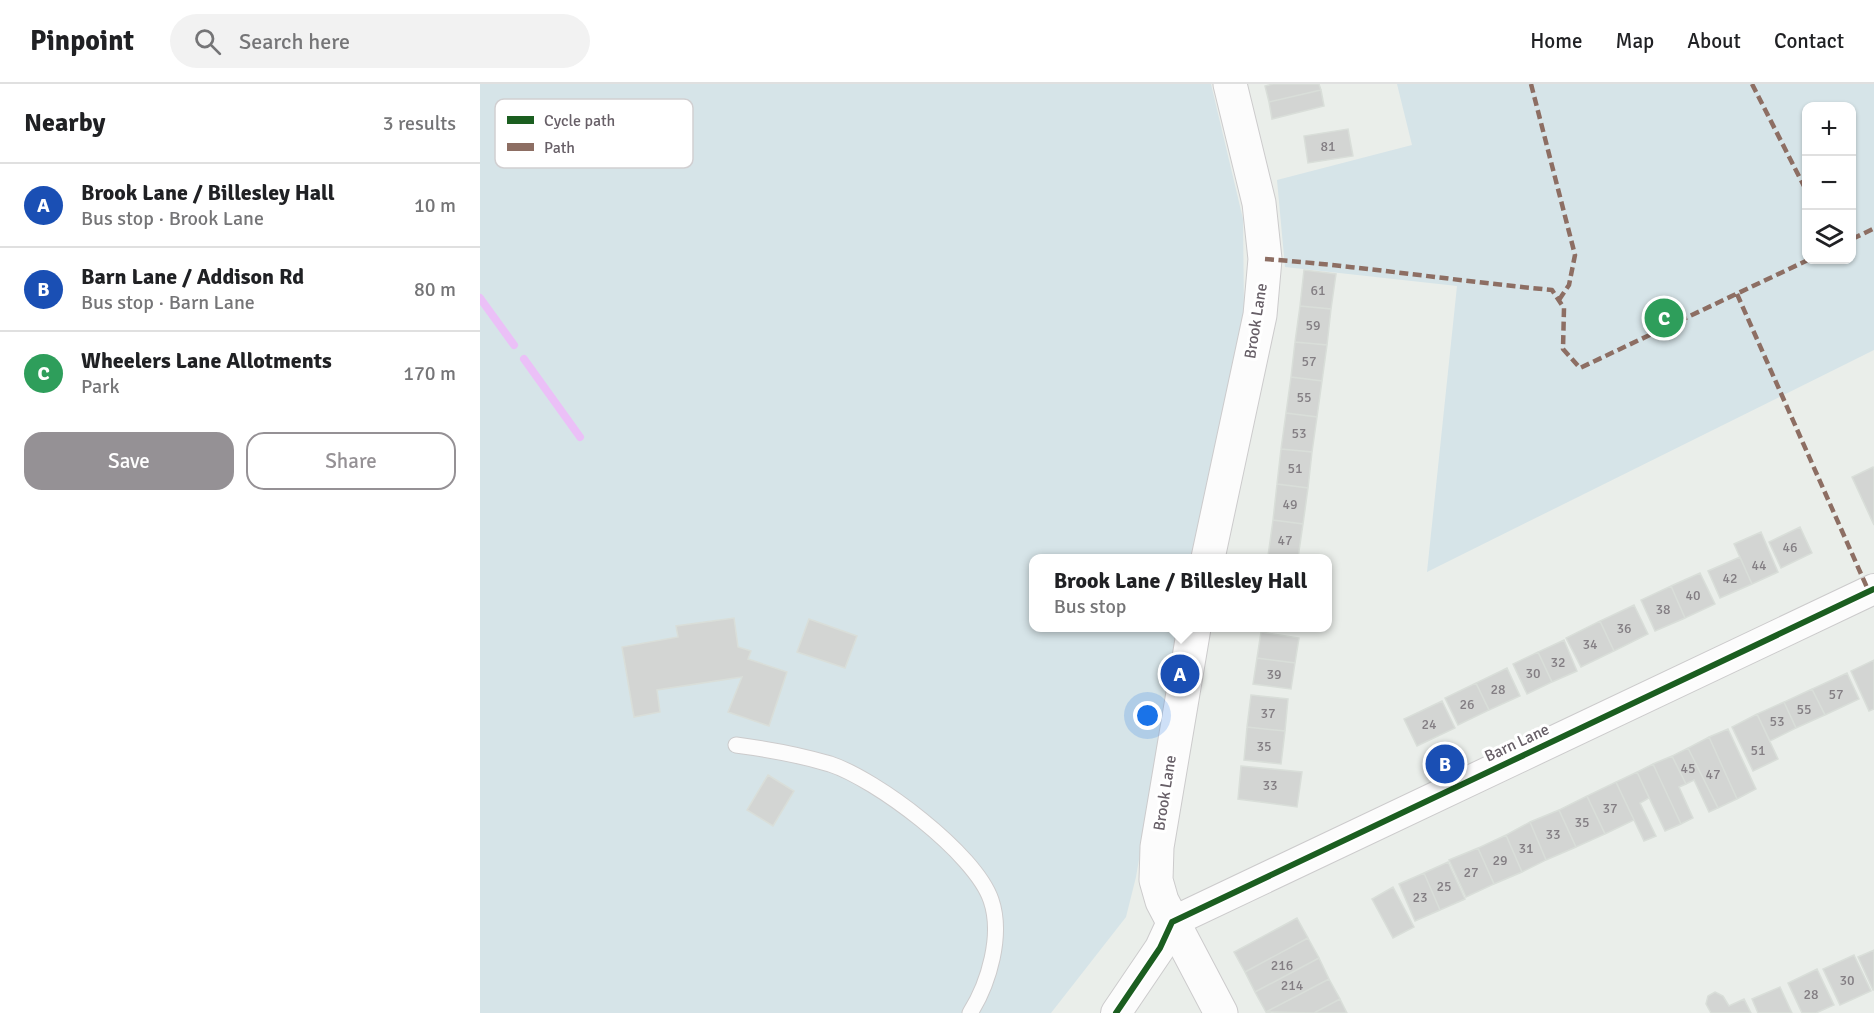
<!DOCTYPE html>
<html lang="en">
<head>
<meta charset="utf-8">
<style>
  :root { --surface:#fff; --page:#f2f2f2; --text:#202124; --muted:#757577; --line:#e0e0e0; --accent:#959195 }
  body { margin:0; font-family:Signika,sans-serif; background:var(--page); color:var(--text) }
  .controls { position:absolute; right:18px; top:18px; display:grid; overflow:hidden; border-radius:12px; box-shadow:0 2px 4px #0004 }
  .controls button { width:54px; height:54px; display:grid; place-items:center; padding:0; border:0; border-bottom:2px solid var(--line); background:var(--surface); color:var(--text); font:30px sans-serif }
  .you { position:absolute; left:668px; top:632px; width:21px; height:21px; margin:-15px; border:4px solid #fff; border-radius:50%; background:#1a73e8; box-shadow:0 0 0 9px #1a73e833 }
  .badge { display:grid; place-items:center; width:39px; height:39px; border-radius:50%; background:var(--accent); color:#fff; font-size:20px; font-weight:700 }
  .pin { position:absolute; translate:-50% -50%; border:3px solid #fff; box-shadow:0 2px 6px #0006 }
  .popup { position:absolute; left:549px; top:470px; width:303px; height:78px; box-sizing:border-box; display:grid; place-content:center; border-radius:12px; background:var(--surface); filter:drop-shadow(0 2px 4px #0005); font-size:20px; white-space:nowrap; color:var(--muted) }
  .popup b { font-size:22px; color:var(--text) }
  .popup::after { content:''; position:absolute; left:50%; top:100%; margin-left:-12px; border:12px solid transparent; border-top-color:var(--surface) }
  .list { margin:0; padding:0; list-style:none }
  h2 { display:flex; justify-content:space-between; align-items:center; height:78px; margin:0; padding:0 24px; font-size:26px }
  h2 small { font-size:20px; font-weight:400; color:var(--muted) }
  .list li { display:grid; grid-template-columns:39px 1fr auto; gap:18px; align-items:center; box-sizing:border-box; height:84px; padding:0 24px; border-top:2px solid var(--line) }
  .list b { display:block; font-size:22px; white-space:nowrap }
  .list p { margin:0; font-size:20px; white-space:nowrap; color:var(--muted) }
  .list em { font-size:20px; font-style:normal; color:var(--muted) }
  .actions { display:flex; gap:12px; padding:18px 24px }
  .actions a { flex:1; padding:14px 0; border:2px solid var(--accent); border-radius:18px; text-align:center; font-size:21px; color:var(--accent) }
  .actions .main { background:var(--accent); color:#fff }
  .icon { flex:none; width:33px; height:33px; fill:none; stroke:currentColor; stroke-width:2; stroke-linecap:round; stroke-linejoin:round }
  .map { position:relative; flex:none; width:1394px; height:929px; overflow:hidden }
  header { display:flex; align-items:center; gap:36px; box-sizing:border-box; height:84px; padding:0 30px; background:var(--surface); border-bottom:2px solid var(--line) }
  header strong { font-size:28px }
  nav { display:flex; gap:33px; margin-inline-start:auto; font-size:21px }
  .search { width:420px; height:54px; background:var(--page); display:flex; align-items:center; gap:15px; box-sizing:border-box; padding:0 21px; border-radius:33px; color:var(--muted); font-size:22px }
  main { display:flex }
  aside { flex:1; background:var(--surface) }
  .map>svg:first-child { display:block }
  .green { fill:#d6e4e8; fill-rule:evenodd }
  .lines { fill:none; stroke-linecap:round; stroke-linejoin:round }
  .stream { stroke:#ebc0f7; stroke-width:8 }
  .building { fill:#d3d5d3; stroke:#d9ded9; stroke-width:1.5 }
  .service-casing { stroke:#cccbcc; stroke-width:17 }
  .minor-casing { stroke:#cccbcc; stroke-width:32 }
  .secondary-casing { stroke:#cccbcc; stroke-width:35 }
  .service { stroke:#fcfcfc; stroke-width:15 }
  .minor { stroke:#fcfcfc; stroke-width:30 }
  .secondary { stroke:#fcfcfc; stroke-width:33 }
  .quiet { stroke:#8d6e63; stroke-width:4.5; stroke-dasharray:9 4.5; stroke-linecap:butt }
  .cycleway-casing { stroke:#fff; stroke-width:10 }
  .cycleway { stroke:#1b5e20; stroke-width:6 }
  .labels { text-anchor:middle; dominant-baseline:central; stroke-width:6; stroke-linejoin:round; paint-order:stroke }
  .number-label { font-size:14px; fill:#837e83 }
  .street-label { font-size:16px; fill:#675f67; stroke:#fff }
  .key { fill:#fff; stroke:#d1cfd1; stroke-width:1.5 }
  .key-label { font-size:16px; fill:#675f67 }
</style>
</head>
<body>
<header>
<strong>Pinpoint</strong>
<div class="search"><svg class="icon" aria-label="search" viewBox="0 0 24 24"><circle cx="10" cy="10" r="6"/><path d="M15 15l6 6"/></svg>Search here</div>
<nav><a>Home</a><a>Map</a><a>About</a><a>Contact</a></nav>
</header>
<main>
<aside>
<h2>Nearby<small>3 results</small></h2>
<ul class="list">
<li><span class="badge" style="background:#1a4fb4">A</span><div><b>Brook Lane / Billesley Hall</b><p>Bus stop · Brook Lane</p></div><em>10 m</em></li>
<li><span class="badge" style="background:#1a4fb4">B</span><div><b>Barn Lane / Addison Rd</b><p>Bus stop · Barn Lane</p></div><em>80 m</em></li>
<li><span class="badge" style="background:#2e9e5b">C</span><div><b>Wheelers Lane Allotments</b><p>Park</p></div><em>170 m</em></li>
</ul>
<div class="actions"><a class="main">Save</a><a>Share</a></div>
</aside>
<div class="map">
<svg width="1394" height="929" viewBox="0 0 1394 929">
  <rect width="100%" height="100%" fill="#eaeeea"/>
  <!-- green -->
  <path class="green" d="M0,0h731l32,135 1,92 -52,247h-159v70h145l-42,249 -10,40 -75,96h-571z
    M917,0h477v266l-447,222 30,-286 -172,-19 -8,-87 135,-35zM1372,22v154h-46v-154z"/>
  <g class="lines">
    <!-- stream -->
    <path class="stream" d="M0,214l34,47
      M44,275l56,78"/>
  </g>
  <!-- building -->
  <path class="building" d="M793,0h46l2,6 -52,12 -4,-16z
    M841,6l3,16 -52,13 -3,-17z
    M868,45l5,27 -45,7 -4,-27z
    M824,186l32,4 -5,35 -31,-3z
    M820,222l31,3 -4,36 -32,-3z
    M815,258l32,3 -5,36 -31,-4z
    M811,293l31,4 -5,36 -31,-4z
    M806,329l31,4 -5,35 -31,-3z
    M801,365l31,3 -4,36 -31,-4z
    M1393,383l1,2v56l-22,-48z
    M797,400l31,4 -5,36 -30,-4z
    M793,436l30,4 -5,34 -30,-2z
    M1320,443l12,26 -31,15 -12,-26z
    M1281,448l17,40 -26,12 -18,-40z
    M1260,473l12,27 -32,14 -12,-27z
    M1220,489l15,31 -30,14 -14,-32z
    M1191,502l14,32 -30,13 -14,-31z
    M1154,521l14,29 -34,17 -14,-30z
    M254,534l4,29 13,4 -3,8 39,13 -18,54 -41,-14 14,-35 -85,13 3,22 -26,5 -12,-70 56,-10 -2,-11z
    M329,535l48,17 -12,32 -48,-16z
    M1120,537l14,30 -33,16 -15,-29z
    M781,548l38,6 -4,25 -38,-5z
    M1084,556l13,31 -25,11 -14,-30z
    M1058,568l14,30 -25,12 -14,-30z
    M777,574l38,5 -4,26 -38,-5z
    M1394,576v49l-5,2 -18,-40z
    M1027,584l13,28 -31,14 -13,-27z
    M1367,589l12,26 -34,16 -13,-26z
    M996,599l13,27 -31,15 -13,-27z
    M1332,605l13,26 -29,13 -12,-26z
    M771,611l37,4 -3,32 -38,-4z
    M962,617l13,27 -38,18 -13,-27z
    M1304,618l12,26 -26,13 -13,-27z
    M1277,630l21,45 -25,12 -21,-44z
    M767,643l38,4 -4,33 -37,-4z
    M1248,645l28,60 -19,10 -28,-62z
    M1229,653l28,62 -19,9 -30,-60z
    M1208,664l30,60 -9,4 -15,-32 -8,4 -14,-28z
    M1192,672l14,28 -7,3 14,31 -12,6 -28,-60z
    M1173,680l28,60 -16,7 -28,-59z
    M761,682l61,6 -5,35 -59,-8z
    M1157,688l12,26 -9,5 16,33 -12,5 -28,-59z
    M288,691l26,16 -21,35 -26,-16z
    M1136,698l18,38 -29,14 -18,-38z
    M1107,712l18,38 -29,13 -17,-37z
    M1079,726l17,37 -30,13 -16,-38z
    M1050,738l16,38 -24,12 -16,-37z
    M1026,751l16,37 -28,12 -16,-36z
    M998,764l16,36 -28,13 -17,-37z
    M968,778l17,37 -25,11 -16,-37z
    M944,789l16,37 -25,11 -16,-37z
    M913,803l21,40 -21,11 -21,-39z
    M817,834l11,20 -63,34 -11,-20z
    M828,854l11,20 -64,34 -10,-20z
    M1394,866v40h-1l-15,-33z
    M1374,871l17,36 -31,14 -17,-36z
    M839,874l10,21 -63,33 -11,-20z
    M1337,885l17,36 -18,8h-14l-14,-30z
    M849,895l11,20 -26,14 -48,-1z
    M1300,903l12,26h-34l-6,-14z
    M1235,908l8,4 6,10 15,-7 7,14h-40l-5,-9 2,-8z
    M860,915l7,14h-33z"/>
  <g class="lines">
    <!-- service casing -->
    <g class="service-casing">
      <path id="service" d="M256,661c31,4 64,10 94,19 46,15 145,89 161,136 12,35 -2,83 -21,113"/>
    </g>
    <!-- minor casing -->
    <g class="minor-casing">
      <path id="minor" d="M636,929l44,-65 12,-26 702,-333"/>
    </g>
    <!-- secondary casing -->
    <g class="secondary-casing">
      <path id="secondary" d="M728,474l52,-243 5,-56 -6,-56 -29,-119
        M714,544l-37,219 -1,33 6,21 59,112"/>
    </g>
    <!-- service -->
    <use href="#service" class="service"/>
    <!-- minor -->
    <use href="#minor" class="minor"/>
    <!-- secondary -->
    <use href="#secondary" class="secondary"/>
    <!-- quiet -->
    <path class="quiet" d="M1051,0l44,171 -6,30 -10,15
      M1272,0l54,106
      M1372,155l21,-10
      M785,175c96,7 191,22 287,31l12,18 -1,41 17,19 228,-108
      M1257,210l132,298"/>
    <!-- cycleway casing -->
    <g class="cycleway-casing">
      <path id="cycleway" d="M636,929l44,-65 12,-26 702,-333"/>
    </g>
    <!-- cycleway -->
    <use href="#cycleway" class="cycleway"/>
  </g>
  <g class="labels">
    <!-- number labels -->
    <g class="number-label">
      <text x="848" y="62">81</text>
      <text x="838" y="206">61</text>
      <text x="833" y="241">59</text>
      <text x="829" y="277">57</text>
      <text x="824" y="313">55</text>
      <text x="819" y="349">53</text>
      <text x="815" y="384">51</text>
      <text x="810" y="420">49</text>
      <text x="805" y="456">47</text>
      <text x="1310" y="463">46</text>
      <text x="1279" y="481">44</text>
      <text x="1250" y="494">42</text>
      <text x="1213" y="511">40</text>
      <text x="1183" y="525">38</text>
      <text x="1144" y="544">36</text>
      <text x="1110" y="560">34</text>
      <text x="1078" y="578">32</text>
      <text x="1053" y="589">30</text>
      <text x="794" y="590">39</text>
      <text x="1018" y="605">28</text>
      <text x="1356" y="610">57</text>
      <text x="987" y="620">26</text>
      <text x="1324" y="625">55</text>
      <text x="788" y="629">37</text>
      <text x="1297" y="637">53</text>
      <text x="949" y="640">24</text>
      <text x="784" y="662">35</text>
      <text x="1278" y="666">51</text>
      <text x="1208" y="684">45</text>
      <text x="1233" y="690">47</text>
      <text x="790" y="701">33</text>
      <text x="1130" y="724">37</text>
      <text x="1102" y="738">35</text>
      <text x="1073" y="750">33</text>
      <text x="1046" y="764">31</text>
      <text x="1020" y="776">29</text>
      <text x="991" y="788">27</text>
      <text x="964" y="802">25</text>
      <text x="940" y="813">23</text>
      <text x="802" y="881">216</text>
      <text x="1367" y="896">30</text>
      <text x="812" y="901">214</text>
      <text x="1331" y="910">28</text>
    </g>
    <!-- street labels -->
    <g class="street-label">
      <text transform="translate(776 237) rotate(-81)">Brook Lane</text>
      <text transform="translate(1037 659) rotate(-25)">Barn Lane</text>
      <text transform="translate(685 709) rotate(-81)">Brook Lane</text>
    </g>
  </g>
  <!-- legend -->
  <rect x="15" y="15" width="198" height="69" rx="9" class="key"/>
  <rect x="27" y="32" width="27" height="8" fill="#1b5e20"/>
  <rect x="27" y="59" width="27" height="8" fill="#8d6e63"/>
  <g class="key-label">
    <text x="64" y="42">Cycle path</text>
    <text x="64" y="69">Path</text>
  </g>
</svg>
<div class="controls">
<button>+</button>
<button>−</button>
<button><svg class="icon" aria-label="layers" viewBox="0 0 24 24"><path d="M12 4l9 5-9 5-9-5zM3 14l9 5 9-5"/></svg></button>
</div>
<div class="you"></div>
<div class="pin badge" style="left:700px;top:590px;background:#1a4fb4">A</div>
<div class="popup"><b>Brook Lane / Billesley Hall</b>Bus stop</div>
<div class="pin badge" style="left:965px;top:680px;background:#1a4fb4">B</div>
<div class="pin badge" style="left:1184px;top:234px;background:#2e9e5b">C</div>
</div>
</main>
</body>
</html>
